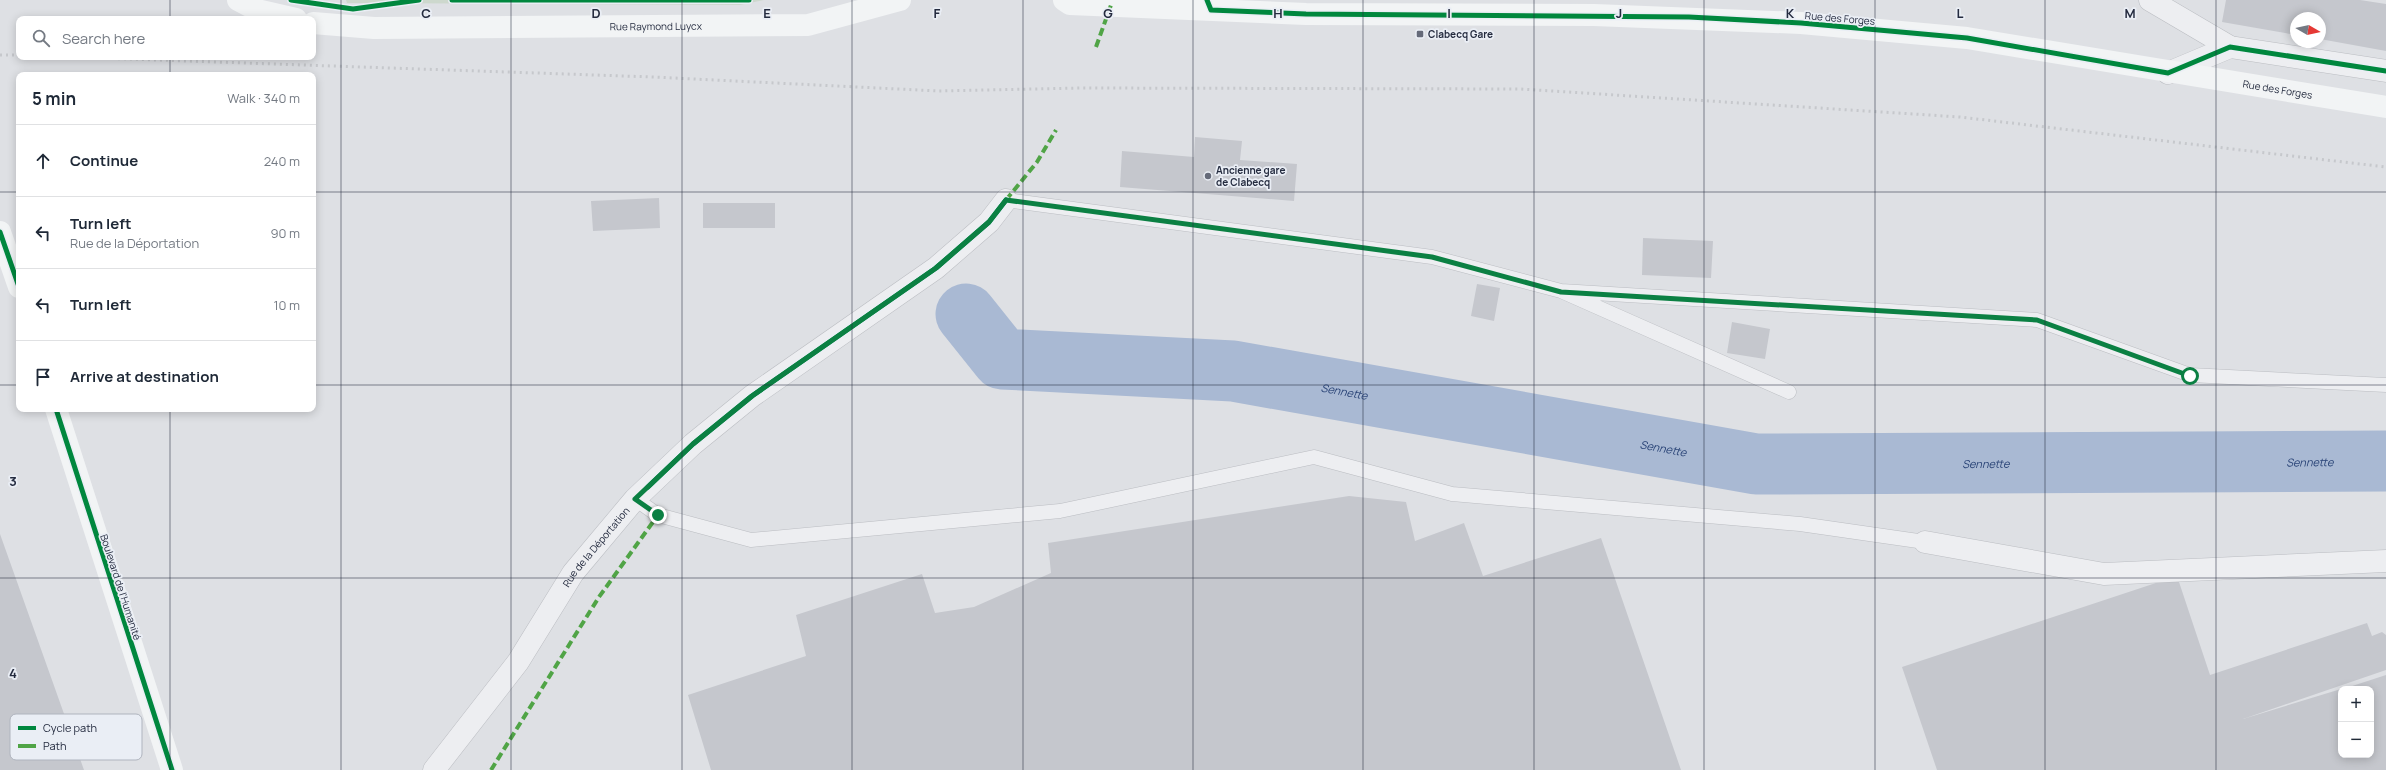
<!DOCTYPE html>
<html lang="en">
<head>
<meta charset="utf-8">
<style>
  :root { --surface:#fff; --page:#f2f2f3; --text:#1f2937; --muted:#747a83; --line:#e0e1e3 }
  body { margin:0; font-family:Manrope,sans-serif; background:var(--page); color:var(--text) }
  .controls { position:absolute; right:12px; bottom:12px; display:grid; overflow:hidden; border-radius:8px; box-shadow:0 2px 10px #0003 }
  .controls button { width:36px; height:36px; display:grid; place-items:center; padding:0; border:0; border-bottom:1px solid var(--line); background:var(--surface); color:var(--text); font:20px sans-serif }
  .compass { position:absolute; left:2290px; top:12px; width:36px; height:36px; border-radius:50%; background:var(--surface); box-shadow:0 2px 10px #0003; rotate:99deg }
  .stop { position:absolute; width:12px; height:12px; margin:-9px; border:3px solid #0b8043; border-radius:50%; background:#fff }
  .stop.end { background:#0b8043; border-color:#fff; box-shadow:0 1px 4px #0008 }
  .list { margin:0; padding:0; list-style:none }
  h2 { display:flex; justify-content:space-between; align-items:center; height:52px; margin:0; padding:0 16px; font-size:17px }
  h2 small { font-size:13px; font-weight:400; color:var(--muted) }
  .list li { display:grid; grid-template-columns:26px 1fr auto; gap:12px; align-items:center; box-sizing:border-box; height:72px; padding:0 16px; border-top:1px solid var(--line) }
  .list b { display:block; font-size:15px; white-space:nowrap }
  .list p { margin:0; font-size:13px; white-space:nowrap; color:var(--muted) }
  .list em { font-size:13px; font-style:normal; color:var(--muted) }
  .icon { flex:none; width:22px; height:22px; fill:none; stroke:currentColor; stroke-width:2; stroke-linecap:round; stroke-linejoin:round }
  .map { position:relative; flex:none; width:2386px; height:770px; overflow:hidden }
  .search { position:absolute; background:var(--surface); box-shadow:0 2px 10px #0003; left:16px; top:16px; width:300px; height:44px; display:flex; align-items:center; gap:10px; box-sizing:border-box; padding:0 14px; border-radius:8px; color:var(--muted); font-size:15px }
  .panel { position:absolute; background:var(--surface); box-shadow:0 2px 10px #0003; left:16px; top:72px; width:300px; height:340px; border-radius:8px }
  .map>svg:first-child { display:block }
  .green { fill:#cdd8cd }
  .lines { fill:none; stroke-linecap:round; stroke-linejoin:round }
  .river { stroke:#a9b9d3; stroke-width:61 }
  .building { fill:#c5c7cd }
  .lane-casing { stroke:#bbbdc2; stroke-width:15 }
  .street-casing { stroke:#bbbdc2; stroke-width:23 }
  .lane { stroke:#edeef1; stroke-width:14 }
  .street { stroke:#edeef1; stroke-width:22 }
  .secondary { stroke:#f2f4f5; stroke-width:22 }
  .rail { stroke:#c6c8cc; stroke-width:3; stroke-dasharray:2 4; stroke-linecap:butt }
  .quiet { stroke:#50a446; stroke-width:4; stroke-dasharray:8 4; stroke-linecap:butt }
  .cycleway-casing { stroke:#eaeef5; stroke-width:8 }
  .cycleway { stroke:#00873e; stroke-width:5 }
  .route { stroke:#0b8043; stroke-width:5 }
  .grid { fill:none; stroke:#242b3f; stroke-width:1; stroke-opacity:0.55 }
  .poi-dot { fill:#656a79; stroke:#eaeef5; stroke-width:1.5 }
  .labels { text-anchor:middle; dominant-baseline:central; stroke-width:3.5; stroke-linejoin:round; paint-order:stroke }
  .street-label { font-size:10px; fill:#242b3f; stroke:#eaeef5 }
  .poi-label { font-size:10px; font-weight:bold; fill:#242b3f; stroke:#eaeef5; text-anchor:start }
  .water-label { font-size:11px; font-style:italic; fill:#2a4477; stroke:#eaeef5 }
  .key { fill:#eaeef5; stroke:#afb4be; stroke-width:1 }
  .key-label { font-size:11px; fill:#242b3f }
  .grid-label { font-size:13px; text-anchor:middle; font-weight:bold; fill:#242b3f; stroke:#eaeef5; stroke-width:3.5; stroke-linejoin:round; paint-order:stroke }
</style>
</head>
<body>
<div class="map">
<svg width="2386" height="770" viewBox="0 0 2386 770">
  <rect width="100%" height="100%" fill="#dee0e4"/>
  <!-- green -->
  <path class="green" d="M346,0h418l-24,5 -393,-2z"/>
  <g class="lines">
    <!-- river -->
    <path class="river" id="s1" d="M966,314l36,45 231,12 523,93 630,-3"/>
  </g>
  <!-- building -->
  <path class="building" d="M2226,0h134l26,4v47l-66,-12v-21h-24v17l-74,-13z
    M1195,137l47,4 -2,19 57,4 -3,37 -174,-14 2,-36 72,6z
    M659,198l1,30 -67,3 -2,-30z
    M703,203h72v25h-72z
    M1643,238l70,3 -2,37 -69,-3z
    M1477,284l23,4 -6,33 -23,-5z
    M1732,322l38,7 -5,30 -38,-6z
    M1349,496l57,6 9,39 49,-18 19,53 118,-38 80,232h-970l-23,-75 118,-39 -10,-41 126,-41 13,39 39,-6 77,-34 -3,-30z
    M0,534l84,236h-84z
    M2177,576l33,99 157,-52 5,13 10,-4 4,3v35l-143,49 98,-30v66h30v-66h-28l43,-14v95h-449l-35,-103z"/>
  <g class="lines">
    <!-- lane casing -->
    <g class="lane-casing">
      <path id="lane" d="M1006,200l426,57 129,34 228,101
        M1561,291l476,29 153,55 196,10
        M635,499l23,16 93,25 309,-29 254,-54 138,37 348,30 125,18"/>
    </g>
    <!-- street casing -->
    <g class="street-casing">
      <g id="street">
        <path d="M2150,0l80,47 156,24"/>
        <path d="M2168,73l62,-26"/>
        <path d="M1925,542l179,32 282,-13"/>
        <path id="s2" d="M434,770l84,-108 55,-89 62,-74 58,-55 59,-48 184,-128 53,-46 17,-22"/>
      </g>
    </g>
    <!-- lane -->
    <use href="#lane" class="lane"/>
    <!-- street -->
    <use href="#street" class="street"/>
    <!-- secondary -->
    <g class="secondary">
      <path d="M238,0l19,10 39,9"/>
      <path id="s3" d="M1064,0l6,4 236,10 288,1 207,8 166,15 419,69"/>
      <path id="s4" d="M313,23l61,5 434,-3 92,-25"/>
      <path d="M0,232l19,55"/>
      <path d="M56,409l116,361"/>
    </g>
    <!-- rail -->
    <path class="rail" d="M0,55h19
      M70,57l583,20 286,14 142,-3 440,1 439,28 426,50"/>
    <!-- quiet -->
    <path class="quiet" d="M1096,47l15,-42
      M1006,200l31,-38 19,-32
      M491,770l108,-173 59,-82"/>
    <!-- cycleway casing -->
    <g class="cycleway-casing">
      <path id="cycleway" d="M291,0l62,9 66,-9
        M452,0h297
        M1207,0l4,10 95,4 383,3 112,6 166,15 201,35 62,-26 156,24
        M0,232l19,55
        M56,409l116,361
        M648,487l45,-43 59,-48 184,-128 53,-46 17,-22"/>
    </g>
    <!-- cycleway -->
    <use href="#cycleway" class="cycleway"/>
  </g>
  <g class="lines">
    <!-- route -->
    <path class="route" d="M658,515l-23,-16 58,-55 59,-48 184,-128 53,-46 17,-22 426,57 129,35 476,28 153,56"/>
  </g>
  <!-- grid -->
  <path class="grid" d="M170,0v19M341,0v770M511,0v770M682,0v770M852,0v770M1023,0v770M1193,0v770M1363,0v770M1534,0v770M1704,0v770M1875,0v770M2045,0v770M2216,0v770M170,57v18M0,192h19M313,192h2073M0,385h19M313,385h2073M170,409v361M0,578h2386"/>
  <!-- markers -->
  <g class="poi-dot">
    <rect x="1416" y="30" width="8" height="8" rx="2"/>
    <circle cx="1208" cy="176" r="4"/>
  </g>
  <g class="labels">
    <!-- street labels -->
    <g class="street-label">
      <text transform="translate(1840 18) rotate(5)">Rue des Forges</text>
      <text stroke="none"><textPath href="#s4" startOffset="343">Rue Raymond Luycx</textPath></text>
      <text stroke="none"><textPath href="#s3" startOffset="1220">Rue des Forges</textPath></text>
      <text stroke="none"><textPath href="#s2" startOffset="276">Rue de la Déportation</textPath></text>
      <text transform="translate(121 587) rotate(72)">Boulevard de l'Humanité</text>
    </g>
    <!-- poi labels -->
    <g class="poi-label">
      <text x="1428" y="34">Clabecq Gare</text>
      <text x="1216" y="170">Ancienne gare<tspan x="1216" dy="12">de Clabecq</tspan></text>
    </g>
    <!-- water labels -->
    <g class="water-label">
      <text stroke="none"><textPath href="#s1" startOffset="402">Sennette</textPath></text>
      <text stroke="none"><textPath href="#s1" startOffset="726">Sennette</textPath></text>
      <text stroke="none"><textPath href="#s1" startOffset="1374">Sennette</textPath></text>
      <text stroke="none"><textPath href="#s1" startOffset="1050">Sennette</textPath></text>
    </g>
  </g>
  <!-- legend -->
  <rect x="10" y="714" width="132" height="46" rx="6" class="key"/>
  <rect x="18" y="726" width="18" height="4" fill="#00873e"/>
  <rect x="18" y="744" width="18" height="4" fill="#50a446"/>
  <g class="key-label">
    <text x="43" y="732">Cycle path</text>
    <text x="43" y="750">Path</text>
  </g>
  <g class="grid-label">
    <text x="426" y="18">C</text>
    <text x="596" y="18">D</text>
    <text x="767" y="18">E</text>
    <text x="937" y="18">F</text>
    <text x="1108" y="18">G</text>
    <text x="1278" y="18">H</text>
    <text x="1449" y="18">I</text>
    <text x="1619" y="18">J</text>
    <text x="1790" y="18">K</text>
    <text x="1960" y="18">L</text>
    <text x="2130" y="18">M</text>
    <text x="13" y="486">3</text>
    <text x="13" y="678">4</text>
  </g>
</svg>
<div class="controls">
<button>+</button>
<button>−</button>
</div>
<svg class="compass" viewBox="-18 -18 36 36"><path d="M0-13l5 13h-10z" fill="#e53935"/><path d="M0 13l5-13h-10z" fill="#747a83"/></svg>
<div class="stop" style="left:2190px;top:376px"></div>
<div class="stop end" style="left:658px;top:515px"></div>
<div class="search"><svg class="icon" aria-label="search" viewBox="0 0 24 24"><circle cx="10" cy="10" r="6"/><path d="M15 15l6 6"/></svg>Search here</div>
<section class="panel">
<h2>5 min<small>Walk · 340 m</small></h2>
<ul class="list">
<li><svg class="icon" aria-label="ahead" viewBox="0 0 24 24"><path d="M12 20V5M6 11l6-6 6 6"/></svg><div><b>Continue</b></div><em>240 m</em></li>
<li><svg class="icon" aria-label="left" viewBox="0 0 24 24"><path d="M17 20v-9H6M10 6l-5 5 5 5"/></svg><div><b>Turn left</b><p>Rue de la Déportation</p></div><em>90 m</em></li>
<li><svg class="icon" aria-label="left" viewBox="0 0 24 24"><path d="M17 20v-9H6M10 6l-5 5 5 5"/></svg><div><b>Turn left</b></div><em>10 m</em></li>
<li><svg class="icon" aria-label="arrive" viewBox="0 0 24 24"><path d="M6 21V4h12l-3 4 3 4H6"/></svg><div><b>Arrive at destination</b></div></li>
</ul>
</section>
</div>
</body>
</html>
